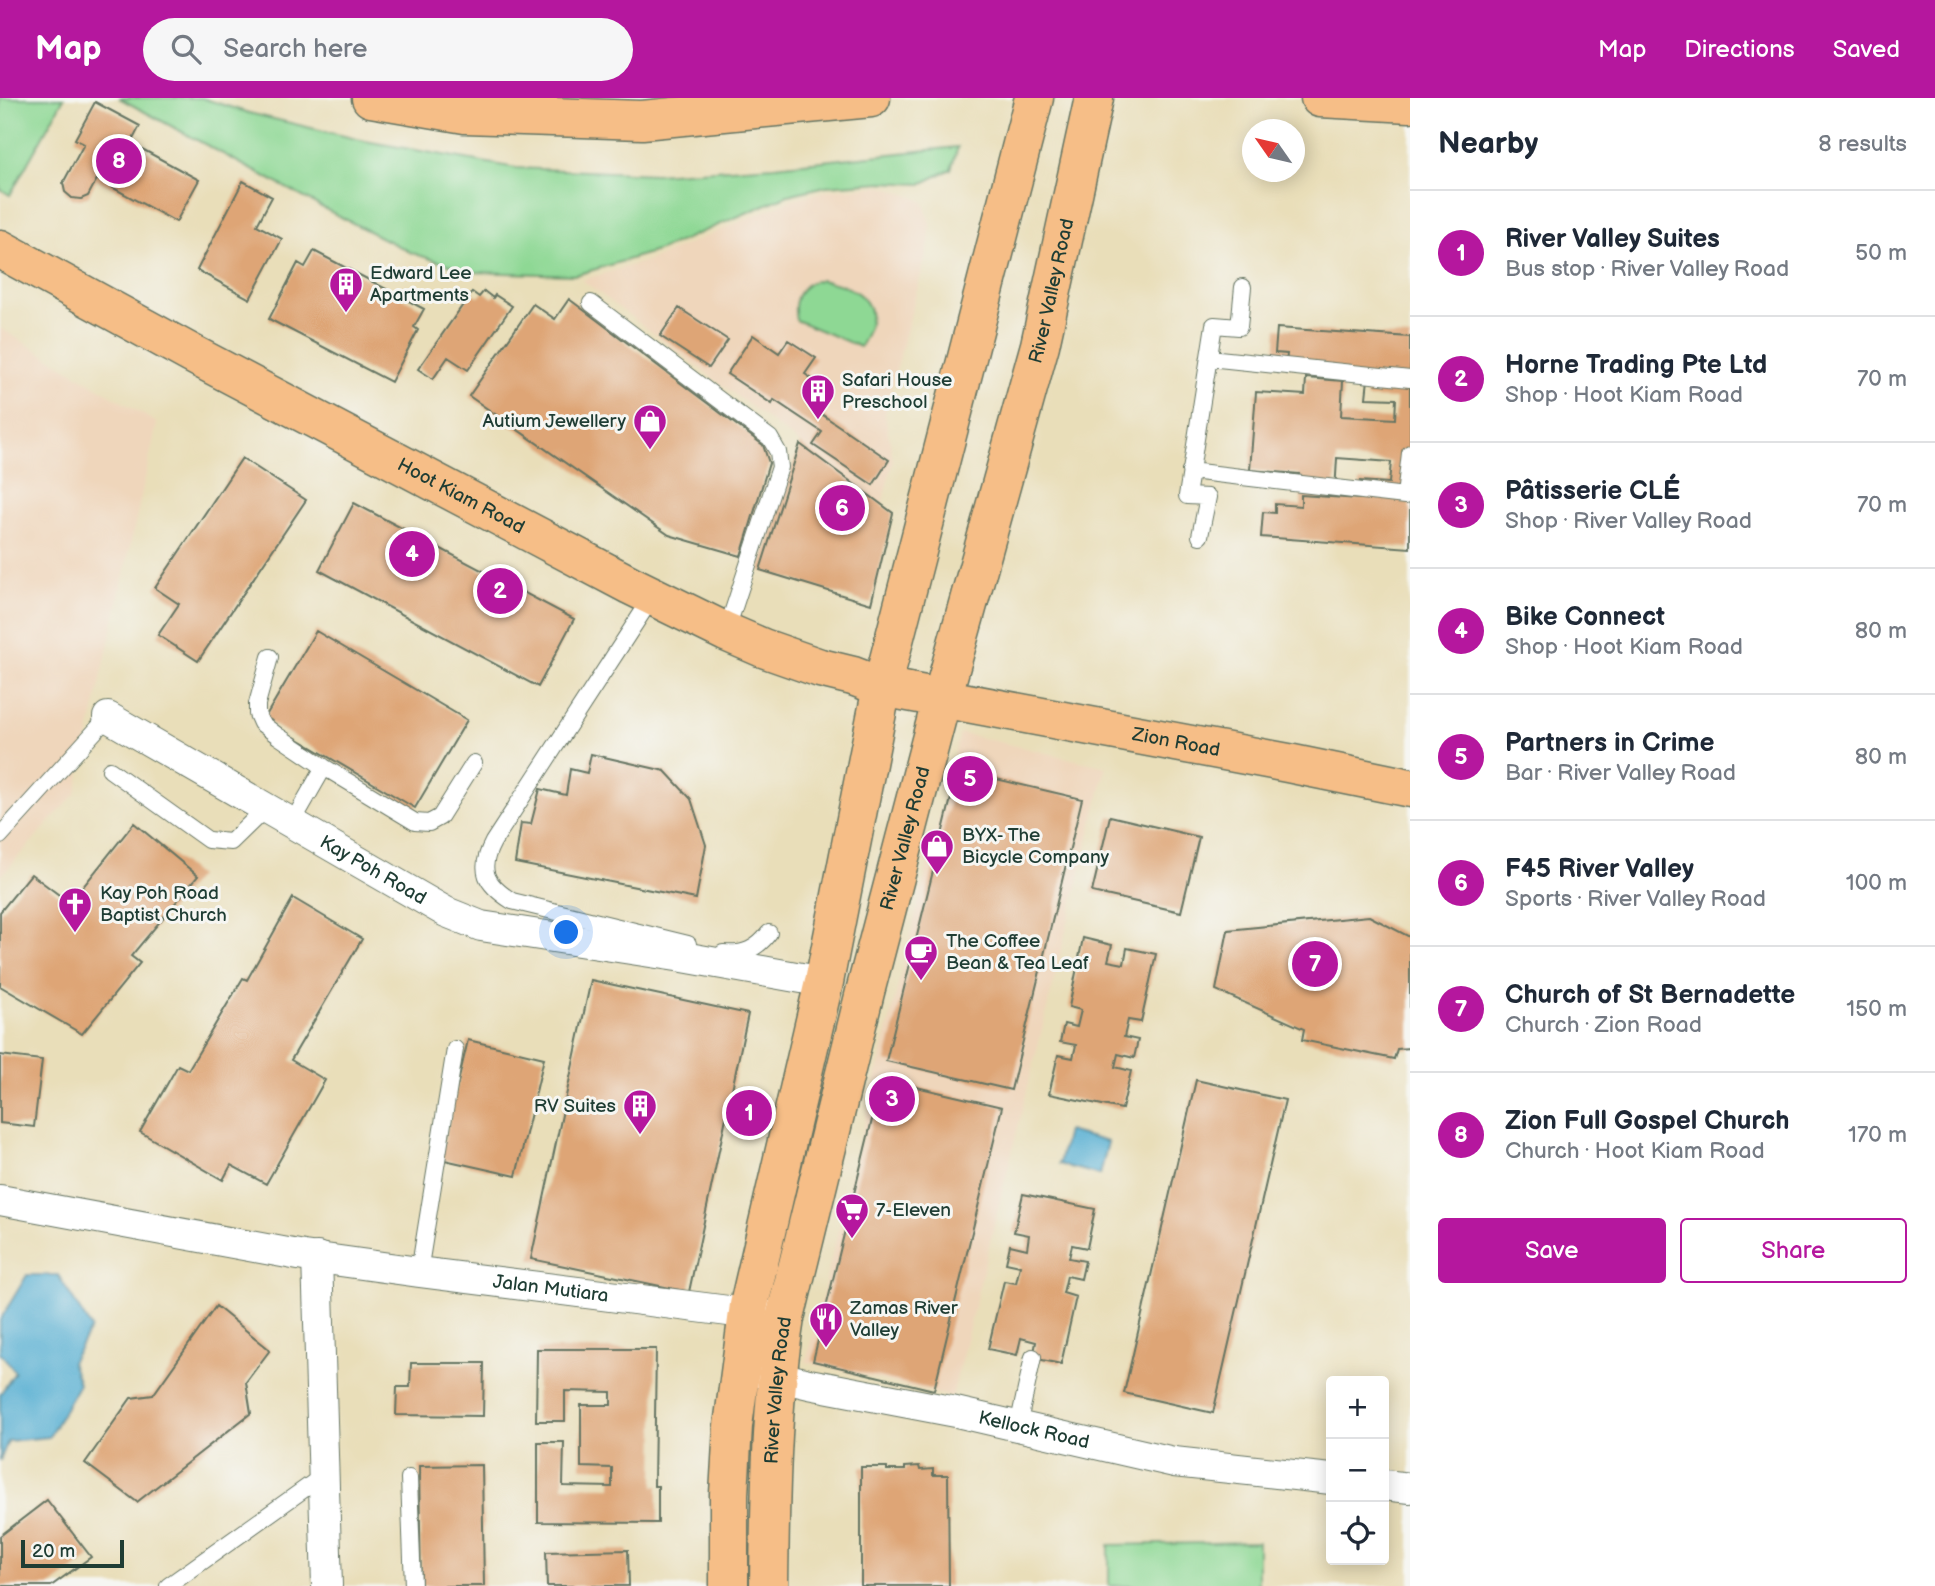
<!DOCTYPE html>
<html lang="en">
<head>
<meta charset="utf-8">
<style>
  :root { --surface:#fff; --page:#f6f6f7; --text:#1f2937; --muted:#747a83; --line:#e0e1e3; --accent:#b5179e }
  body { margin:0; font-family:"Balsamiq Sans",sans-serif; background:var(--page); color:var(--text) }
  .controls { position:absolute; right:21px; bottom:21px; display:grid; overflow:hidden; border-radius:7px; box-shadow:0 4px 18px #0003 }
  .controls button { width:63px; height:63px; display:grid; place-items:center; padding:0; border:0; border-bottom:2px solid var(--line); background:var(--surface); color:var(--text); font:35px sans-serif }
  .compass { position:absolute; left:1242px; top:21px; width:63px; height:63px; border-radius:50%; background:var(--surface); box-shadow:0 4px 18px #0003; rotate:304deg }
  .scale { position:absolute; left:21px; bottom:18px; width:103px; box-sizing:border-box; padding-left:7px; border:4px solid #1f3d34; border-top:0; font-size:19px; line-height:24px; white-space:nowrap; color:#1f3d34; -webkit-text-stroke:5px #f6f6f2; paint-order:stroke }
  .you { position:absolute; left:567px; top:835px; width:24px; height:24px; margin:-18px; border:5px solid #fff; border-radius:50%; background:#1a73e8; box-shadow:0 0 0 10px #1a73e833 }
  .badge { display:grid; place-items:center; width:46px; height:46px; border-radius:50%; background:var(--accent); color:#fff; font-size:23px; font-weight:700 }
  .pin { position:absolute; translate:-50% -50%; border:4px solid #fff; box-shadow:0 2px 7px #0006 }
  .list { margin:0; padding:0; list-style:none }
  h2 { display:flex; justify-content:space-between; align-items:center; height:91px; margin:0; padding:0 28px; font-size:30px }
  h2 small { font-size:23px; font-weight:400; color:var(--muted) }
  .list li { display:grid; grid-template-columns:46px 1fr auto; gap:21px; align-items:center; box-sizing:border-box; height:126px; padding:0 28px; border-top:2px solid var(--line) }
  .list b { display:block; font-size:26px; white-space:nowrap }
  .list p { margin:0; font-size:23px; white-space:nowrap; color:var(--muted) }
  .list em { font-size:23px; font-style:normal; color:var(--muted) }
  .actions { display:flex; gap:14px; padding:21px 28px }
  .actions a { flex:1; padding:16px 0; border:2px solid var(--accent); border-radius:7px; text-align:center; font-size:24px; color:var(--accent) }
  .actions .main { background:var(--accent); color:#fff }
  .icon { flex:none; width:38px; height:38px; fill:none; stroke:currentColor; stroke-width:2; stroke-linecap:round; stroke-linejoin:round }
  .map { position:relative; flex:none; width:1410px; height:1488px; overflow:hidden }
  header { display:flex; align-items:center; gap:42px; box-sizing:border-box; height:98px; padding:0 35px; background:var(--accent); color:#fff }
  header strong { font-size:33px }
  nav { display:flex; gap:38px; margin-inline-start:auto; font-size:24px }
  .search { width:490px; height:63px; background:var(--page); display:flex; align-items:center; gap:18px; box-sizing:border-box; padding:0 24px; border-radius:38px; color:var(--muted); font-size:26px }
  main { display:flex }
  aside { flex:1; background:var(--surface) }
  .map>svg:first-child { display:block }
  .built { fill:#efd6bb }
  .green { fill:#8ed894; stroke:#568a64; stroke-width:2 }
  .water { fill:#54aed2; stroke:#3a7683; stroke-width:2 }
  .building { fill:#dea576 }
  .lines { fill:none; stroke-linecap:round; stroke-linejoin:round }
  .service-casing { stroke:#667563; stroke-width:18 }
  .minor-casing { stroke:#667563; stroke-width:32 }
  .primary-casing { stroke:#667563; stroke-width:41 }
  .service { stroke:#fff; stroke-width:16 }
  .minor { stroke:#fff; stroke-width:30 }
  .primary { stroke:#f6be87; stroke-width:38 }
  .labels { text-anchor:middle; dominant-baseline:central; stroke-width:6; stroke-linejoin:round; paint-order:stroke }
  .poi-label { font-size:19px; fill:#1f3d34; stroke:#f6f6f2; text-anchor:start }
  .street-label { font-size:19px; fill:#1f3d34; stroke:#f6f6f2 }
</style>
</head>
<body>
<header>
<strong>Map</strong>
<div class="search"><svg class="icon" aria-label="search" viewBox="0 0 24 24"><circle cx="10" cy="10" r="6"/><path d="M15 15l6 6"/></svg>Search here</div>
<nav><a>Map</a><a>Directions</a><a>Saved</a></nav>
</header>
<main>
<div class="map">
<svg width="1410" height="1488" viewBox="0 0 1410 1488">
  <rect width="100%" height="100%" fill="#f6f6f2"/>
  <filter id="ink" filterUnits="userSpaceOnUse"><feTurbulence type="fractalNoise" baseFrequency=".0143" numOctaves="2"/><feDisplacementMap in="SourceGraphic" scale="14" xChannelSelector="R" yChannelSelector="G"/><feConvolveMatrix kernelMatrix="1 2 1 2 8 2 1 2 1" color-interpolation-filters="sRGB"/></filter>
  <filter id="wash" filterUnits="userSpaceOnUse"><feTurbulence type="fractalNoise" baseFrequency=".00686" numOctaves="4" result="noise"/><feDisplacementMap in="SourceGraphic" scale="28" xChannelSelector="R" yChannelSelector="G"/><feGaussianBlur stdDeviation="1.57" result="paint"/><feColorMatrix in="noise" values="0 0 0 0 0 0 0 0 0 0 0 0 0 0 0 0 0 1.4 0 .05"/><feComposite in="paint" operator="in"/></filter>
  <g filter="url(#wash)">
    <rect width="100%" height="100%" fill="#e9deb9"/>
    <!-- built -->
    <path class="built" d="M885,88l38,15 7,22 -1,20 -44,171 8,46 -11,45 -300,-225 71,-21 140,-60 36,-9z
      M0,230l157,95 -81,370 -76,84z
      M960,635l146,34 -154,630 -146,-35z"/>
    <!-- green -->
    <path class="green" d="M0,0h64l-54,97 -10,-6z
      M119,0h83l47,15 116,28 151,27 139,6 119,-8 184,-19 -7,22 -30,15 -39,-2 -56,4 -38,9 -128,55 -84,25 -104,-3 -60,-19 -85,-43z
      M820,182c23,3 58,15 49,47 -2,7 -6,14 -9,20l-64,-27c-4,-19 3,-37 24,-40z
      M1258,1444v44h-149v-41z"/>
    <!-- water -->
    <path class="water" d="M1067,1033l41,11 -8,33 -41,-11z
      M27,1177h31l33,53 -20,34 8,22 -30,53 -41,4 -8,20v-67l15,-22 -15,-20v-32z"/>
    <g id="blocks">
      <!-- building -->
      <path class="building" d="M95,4l45,24 -9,17 68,37 -23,42 -79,-43 -9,17 -7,3 -9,-1 -7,-6 -2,-9 21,-39 -9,-5z
        M243,83l29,16 -15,28 25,14 -32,60 -53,-29z
        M314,153l110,58 -10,18 4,3 -27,52 -122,-63 29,-56 7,4z
        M484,193l9,7 2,-3 17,11 -44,64 -20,-13 -15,22 -15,-10 54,-77 7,5z
        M569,201l194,146 6,18 -28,93 -72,-21 -200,-139 64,-92 22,15z
        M679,210l49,32 -19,28 -49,-32z
        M1277,230l133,9v211l-149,-11 2,-25 12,1v-9l26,2v-11l58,4 1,-18 29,2 2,-21 -54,-4 -2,35 -38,-2 2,-17 -49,-4 6,-78 49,3 1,-17 37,3 -2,35 54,3 1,-20 -30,-1 2,-19 -82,-16 1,-9 -12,-1z
        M753,237l26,18 9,-13 28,18 -11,16 22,15 -13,20 75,51 -16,25 -60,-40 9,-13 -48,-32 -2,4 -45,-30z
        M800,346l93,69 -22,91 -111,-34z
        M242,360l64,42 -108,161 -40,-26 21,-31 -24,-16z
        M354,405l220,116 -36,68 -219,-117z
        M316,533l151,89 -52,88 -151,-89z
        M591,656l74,17 26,28 15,46 -10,54 -181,-36 6,-40 10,1 9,-35 26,6 4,-26 17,4z
        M958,672l124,29 -71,291 -125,-29z
        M1110,718l89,21 -18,75 -89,-20z
        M134,725l64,53 -67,80 9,7 -58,71 -82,-48v-74l31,-38 39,29z
        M293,800l69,41 -71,121 34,20 -59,104 -35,-19 -8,15 -83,-48 38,-67 10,5 55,-92 4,2z
        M1369,818l41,21v111l-13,1 -3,10 -92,-19 2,-11 -88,-39 12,-60z
        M1083,840l29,7 -4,16 16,3 3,-16 29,6 -15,68 -13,-2 -4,17 14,3 -4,18 -16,-4 -3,13 16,4 -9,38 -73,-15 9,-39 15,3 3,-13 -16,-3 4,-18 13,3 4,-17 -12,-3z
        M591,882l157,34 -59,278 -158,-33z
        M468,942l76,18 -28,118 -76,-17z
        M0,957l42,5 -8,67 -34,-4z
        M882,981l120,28 -68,283 -121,-29z
        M1196,982l89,20 -72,313 -89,-20z
        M1023,1096l72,15 -8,39 -15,-3 -3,13 16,3 -4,18 -14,-3 -4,17 13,4 -15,67 -28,-6 3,-16 -15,-4 -4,17 -29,-6 16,-68 12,2 4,-17 -14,-3 4,-18 17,4 2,-14 -15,-3z
        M216,1208l54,44 -24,32 5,31 -114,89 -52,-39 46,-65 22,-3z
        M537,1251h119l-2,137h4v37l-120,-1v-80h26l-1,44 49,1v-19l-31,-1v-62h30v-13l-46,-1v30h-29z
        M411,1265h73l-1,53 -87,-1 1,-28h13z
        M482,1367l2,121h-63l-2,-120z
        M919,1368l1,4 13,-1v6h15l1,111h-88v-119h26v3h18v-3z
        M47,1402l44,57 -40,29h-51v-50z
        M628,1452l1,36h-82l-1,-34z"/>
    </g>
  </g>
  <g filter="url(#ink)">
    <use href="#blocks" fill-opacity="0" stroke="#667563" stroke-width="2"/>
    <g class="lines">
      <!-- service casing -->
      <g class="service-casing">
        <path id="service" d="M591,205l179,135 8,14 2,15 -54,165
          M1209,260l201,21
          M1190,373l215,25 5,-43
          M1200,438l8,-39 -21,-1 27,-171 25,2 4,-40
          M653,498l-160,246c-15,28 -8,42 19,59l176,43
          M270,559l-13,47v10l4,9 17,13 46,31 91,55 14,1 11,-6 34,-54
          M110,672l98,70 23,2 35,-34
          M292,725l32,-56
          M0,738l108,-119
          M723,855c21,2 34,-4 46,-20
          M419,1174l36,-223
          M1018,1328l15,-69
          M409,1380l4,108
          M168,1488l156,-111"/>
      </g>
      <!-- minor casing -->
      <g class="minor-casing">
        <g id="minor">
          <path id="s1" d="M108,619l338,195 35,14 202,31 141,25"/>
          <path id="s2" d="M0,1102l304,56 115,16 349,44"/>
          <path d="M317,1159l10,329"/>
          <path id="s3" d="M758,1274l51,12 147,28 218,50 157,17"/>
          <path d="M1384,1387l26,3"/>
        </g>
      </g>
      <!-- primary casing -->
      <g class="primary-casing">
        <g id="primary">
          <path d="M371,0l94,16 177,6 229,-22"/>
          <path d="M1320,0l90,5"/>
          <path id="s4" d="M0,151l192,105 438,231 96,47 37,16 57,20 33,8 29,11 406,76 122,25"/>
          <path d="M729,1488v-92l4,-68 16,-121 75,-323 58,-295 152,-589"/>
          <path id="s5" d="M769,1488c1,-90 2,-179 16,-268l80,-326 77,-294 98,-353 54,-247"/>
        </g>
      </g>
      <!-- service -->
      <use href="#service" class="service"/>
      <!-- minor -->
      <use href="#minor" class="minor"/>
      <!-- primary -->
      <use href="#primary" class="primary"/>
    </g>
  </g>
  <!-- icons -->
  <defs>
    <g id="building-pin" transform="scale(1.75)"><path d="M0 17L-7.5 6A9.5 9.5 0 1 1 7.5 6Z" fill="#b5179e" stroke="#f6f6f2"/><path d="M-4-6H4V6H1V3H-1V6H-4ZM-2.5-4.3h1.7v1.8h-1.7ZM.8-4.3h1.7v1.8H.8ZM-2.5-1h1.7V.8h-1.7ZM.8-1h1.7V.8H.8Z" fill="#fff"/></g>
    <g id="shop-pin" transform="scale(1.75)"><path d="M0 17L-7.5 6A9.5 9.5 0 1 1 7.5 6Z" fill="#b5179e" stroke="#f6f6f2"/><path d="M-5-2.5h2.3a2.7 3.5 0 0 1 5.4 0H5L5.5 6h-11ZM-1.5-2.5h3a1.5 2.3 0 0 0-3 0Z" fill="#fff"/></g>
    <g id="church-pin" transform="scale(1.75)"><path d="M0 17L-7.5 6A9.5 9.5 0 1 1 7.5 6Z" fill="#b5179e" stroke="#f6f6f2"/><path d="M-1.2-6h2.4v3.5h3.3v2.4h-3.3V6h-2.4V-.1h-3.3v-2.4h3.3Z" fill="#fff"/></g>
    <g id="cafe-pin" transform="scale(1.75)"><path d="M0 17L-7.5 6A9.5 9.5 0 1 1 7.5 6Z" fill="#b5179e" stroke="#f6f6f2"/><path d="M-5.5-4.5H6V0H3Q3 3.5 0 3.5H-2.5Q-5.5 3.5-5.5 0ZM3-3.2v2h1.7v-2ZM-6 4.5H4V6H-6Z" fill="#fff"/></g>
    <g id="supermarket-pin" transform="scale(1.75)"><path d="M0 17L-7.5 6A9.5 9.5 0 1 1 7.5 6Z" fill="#b5179e" stroke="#f6f6f2"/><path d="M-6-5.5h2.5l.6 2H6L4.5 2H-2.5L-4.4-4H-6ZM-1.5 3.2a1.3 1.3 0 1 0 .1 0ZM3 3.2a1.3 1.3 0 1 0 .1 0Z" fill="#fff"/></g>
    <g id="restaurant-pin" transform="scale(1.75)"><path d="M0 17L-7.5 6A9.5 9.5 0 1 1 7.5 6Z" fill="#b5179e" stroke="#f6f6f2"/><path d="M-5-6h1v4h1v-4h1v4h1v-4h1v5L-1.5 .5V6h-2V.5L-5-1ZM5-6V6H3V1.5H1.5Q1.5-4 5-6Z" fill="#fff"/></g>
  </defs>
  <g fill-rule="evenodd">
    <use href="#building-pin" x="346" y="186"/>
    <use href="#building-pin" x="818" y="293"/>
    <use href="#shop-pin" x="650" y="323"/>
    <use href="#shop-pin" x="937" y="748"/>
    <use href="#church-pin" x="75" y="806"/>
    <use href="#cafe-pin" x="921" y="854"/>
    <use href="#building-pin" x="640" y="1008"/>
    <use href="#supermarket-pin" x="852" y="1112"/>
    <use href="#restaurant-pin" x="826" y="1221"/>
  </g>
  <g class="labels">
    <!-- poi labels -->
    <g class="poi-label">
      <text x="370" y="175">Edward Lee<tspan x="370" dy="22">Apartments</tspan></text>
      <text x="842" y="282">Safari House<tspan x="842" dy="22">Preschool</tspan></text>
      <text x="626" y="323" text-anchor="end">Autium Jewellery</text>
      <text x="962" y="737">BYX- The<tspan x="962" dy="22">Bicycle Company</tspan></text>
      <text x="100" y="795">Kay Poh Road<tspan x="100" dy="22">Baptist Church</tspan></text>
      <text x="946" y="843">The Coffee<tspan x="946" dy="22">Bean &amp; Tea Leaf</tspan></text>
      <text x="616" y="1008" text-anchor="end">RV Suites</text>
      <text x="876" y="1112">7-Eleven</text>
      <text x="850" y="1210">Zamas River<tspan x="850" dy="22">Valley</tspan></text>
    </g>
    <!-- street labels -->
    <g class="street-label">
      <text stroke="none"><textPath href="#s5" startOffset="1330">River Valley Road</textPath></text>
      <text stroke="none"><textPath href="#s4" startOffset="523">Hoot Kiam Road</textPath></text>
      <text stroke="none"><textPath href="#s4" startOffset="1286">Zion Road</textPath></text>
      <text stroke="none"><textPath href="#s5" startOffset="763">River Valley Road</textPath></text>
      <text stroke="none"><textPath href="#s1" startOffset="306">Kay Poh Road</textPath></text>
      <text stroke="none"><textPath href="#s2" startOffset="558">Jalan Mutiara</textPath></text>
      <text stroke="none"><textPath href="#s5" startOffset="196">River Valley Road</textPath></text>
      <text stroke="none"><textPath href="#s3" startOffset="282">Kellock Road</textPath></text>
    </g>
  </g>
</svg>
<div class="controls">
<button>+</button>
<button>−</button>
<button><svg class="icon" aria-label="locate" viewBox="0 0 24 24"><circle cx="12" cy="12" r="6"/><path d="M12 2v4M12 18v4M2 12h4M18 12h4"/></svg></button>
</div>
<svg class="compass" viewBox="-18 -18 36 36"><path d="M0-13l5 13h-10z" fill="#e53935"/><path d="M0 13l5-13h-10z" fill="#747a83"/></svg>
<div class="scale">20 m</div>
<div class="you"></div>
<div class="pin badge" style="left:749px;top:1015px">1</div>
<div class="pin badge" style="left:500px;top:493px">2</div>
<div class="pin badge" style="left:892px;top:1001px">3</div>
<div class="pin badge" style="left:412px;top:456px">4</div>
<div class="pin badge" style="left:970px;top:681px">5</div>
<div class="pin badge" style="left:842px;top:410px">6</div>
<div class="pin badge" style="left:1315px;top:866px">7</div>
<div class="pin badge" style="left:119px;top:63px">8</div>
</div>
<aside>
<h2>Nearby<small>8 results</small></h2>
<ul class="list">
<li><span class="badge">1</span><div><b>River Valley Suites</b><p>Bus stop · River Valley Road</p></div><em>50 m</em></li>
<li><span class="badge">2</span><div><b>Horne Trading Pte Ltd</b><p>Shop · Hoot Kiam Road</p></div><em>70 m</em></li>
<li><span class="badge">3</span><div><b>Pâtisserie CLÉ</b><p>Shop · River Valley Road</p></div><em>70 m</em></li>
<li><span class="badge">4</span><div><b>Bike Connect</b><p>Shop · Hoot Kiam Road</p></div><em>80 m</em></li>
<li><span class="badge">5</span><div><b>Partners in Crime</b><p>Bar · River Valley Road</p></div><em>80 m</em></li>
<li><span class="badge">6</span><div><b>F45 River Valley</b><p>Sports · River Valley Road</p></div><em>100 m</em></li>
<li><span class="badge">7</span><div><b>Church of St Bernadette</b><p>Church · Zion Road</p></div><em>150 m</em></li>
<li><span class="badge">8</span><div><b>Zion Full Gospel Church</b><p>Church · Hoot Kiam Road</p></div><em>170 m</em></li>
</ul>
<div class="actions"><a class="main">Save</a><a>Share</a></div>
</aside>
</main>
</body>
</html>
